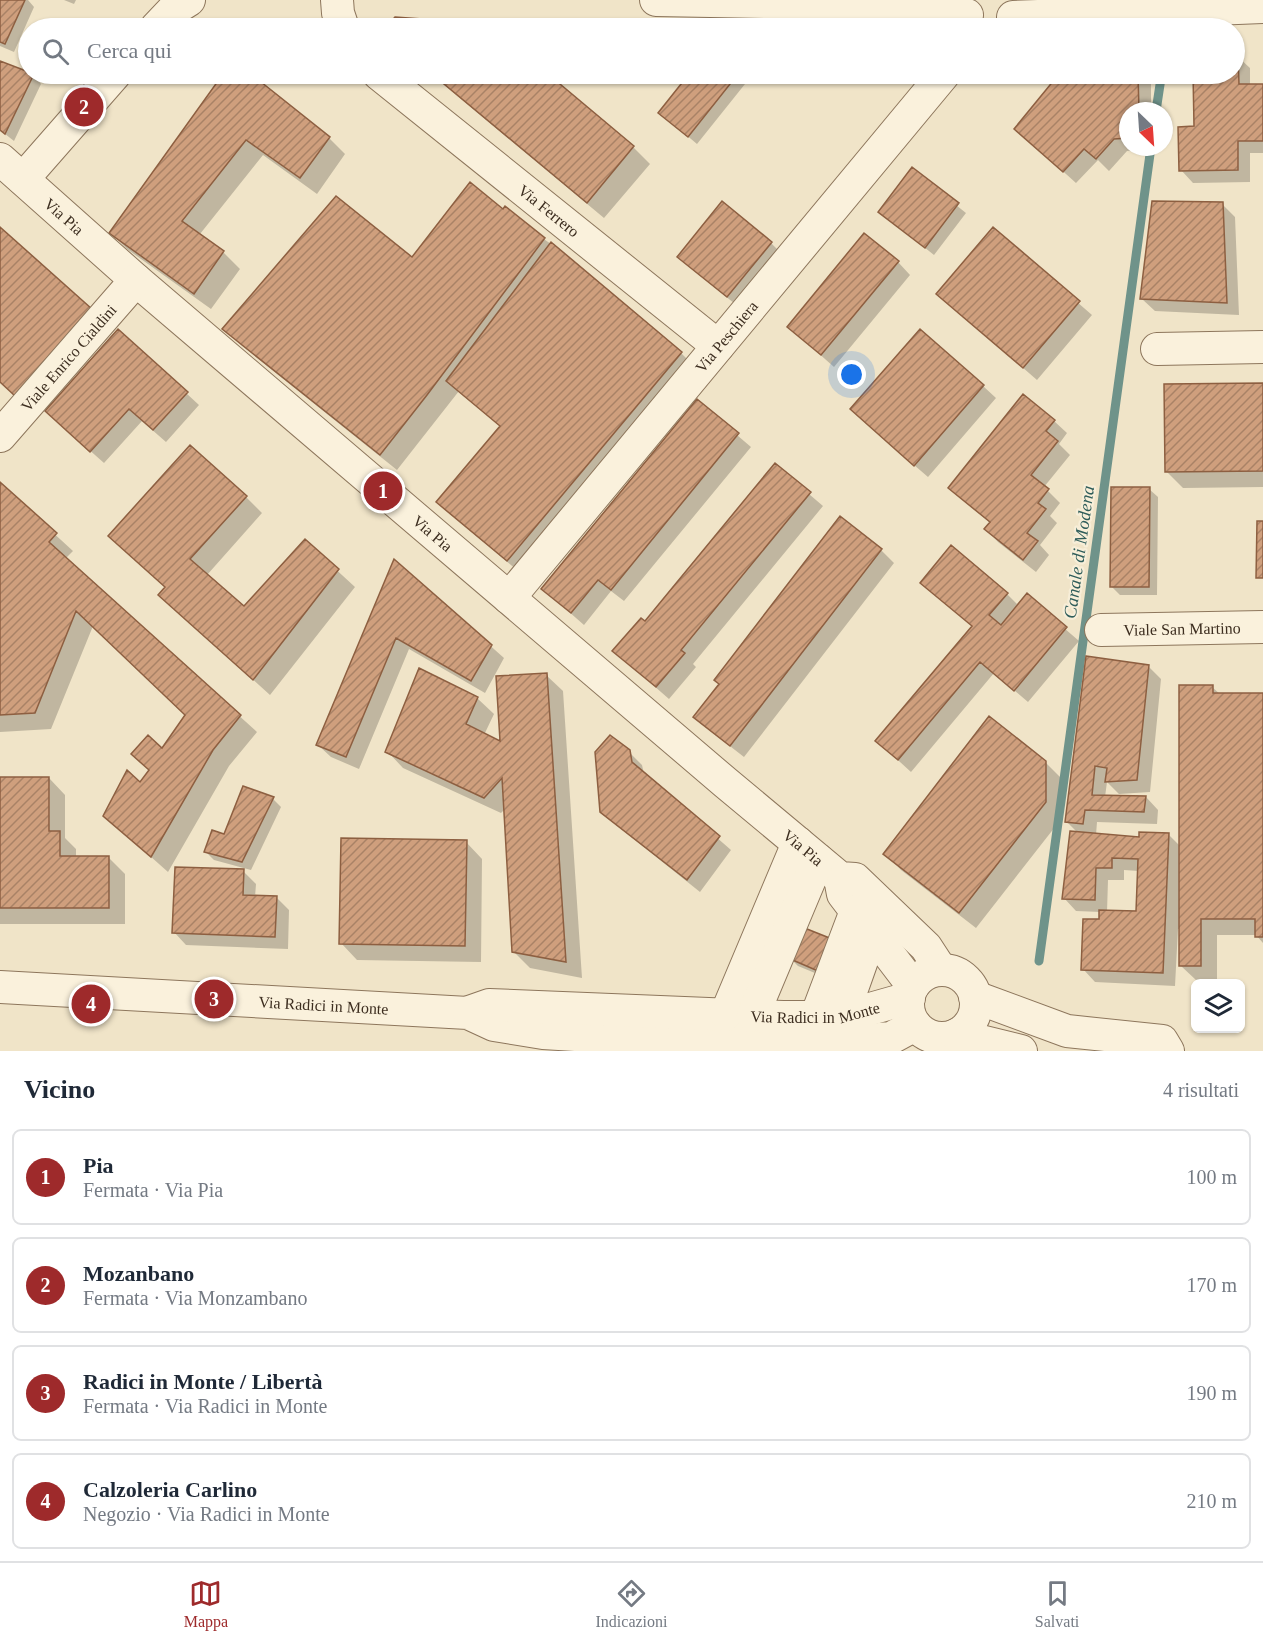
<!DOCTYPE html>
<html lang="it">
<head>
<meta charset="utf-8">
<style>
  :root { --surface:#fff; --page:#f2f2f3; --text:#1f2937; --muted:#747a83; --line:#e0e1e3; --accent:#9e2a2b }
  body { margin:0; font-family:Georgia,serif; background:var(--page); color:var(--text) }
  .controls { position:absolute; right:18px; bottom:18px; display:grid; overflow:hidden; border-radius:9px; box-shadow:0 2px 4px #0004 }
  .controls button { width:54px; height:54px; display:grid; place-items:center; padding:0; border:0; border-bottom:2px solid var(--line); background:var(--surface); color:var(--text); font:30px sans-serif }
  .compass { position:absolute; left:1119px; top:102px; width:54px; height:54px; border-radius:50%; background:var(--surface); box-shadow:0 2px 4px #0004; rotate:155deg }
  .you { position:absolute; left:852px; top:375px; width:21px; height:21px; margin:-15px; border:4px solid #fff; border-radius:50%; background:#1a73e8; box-shadow:0 0 0 9px #1a73e833 }
  .badge { display:grid; place-items:center; width:39px; height:39px; border-radius:50%; background:var(--accent); color:#fff; font-size:20px; font-weight:700 }
  .pin { position:absolute; translate:-50% -50%; border:3px solid #fff; box-shadow:0 2px 6px #0006 }
  .list { margin:0; padding:0; list-style:none }
  h2 { display:flex; justify-content:space-between; align-items:center; height:78px; margin:0; padding:0 24px; font-size:26px }
  h2 small { font-size:20px; font-weight:400; color:var(--muted) }
  .list li { display:grid; grid-template-columns:39px 1fr auto; gap:18px; align-items:center; box-sizing:border-box; height:96px; margin:0 12px 12px; padding:0 12px; border:2px solid var(--line); border-radius:9px }
  .list b { display:block; font-size:22px; white-space:nowrap }
  .list p { margin:0; font-size:20px; white-space:nowrap; color:var(--muted) }
  .list em { font-size:20px; font-style:normal; color:var(--muted) }
  .icon { flex:none; width:33px; height:33px; fill:none; stroke:currentColor; stroke-width:2; stroke-linecap:round; stroke-linejoin:round }
  .map { position:relative; flex:none; width:1263px; height:1051px; overflow:hidden }
  .search { position:absolute; background:var(--surface); box-shadow:0 2px 4px #0004; left:18px; right:18px; top:18px; height:66px; display:flex; align-items:center; gap:15px; box-sizing:border-box; padding:0 21px; border-radius:33px; color:var(--muted); font-size:22px }
  .sheet { height:510px; background:var(--surface) }
  nav { display:flex; justify-content:space-around; align-items:center; box-sizing:border-box; height:84px; border-top:2px solid var(--line); background:var(--surface); font-size:16px; color:var(--muted) }
  nav a { display:grid; justify-items:center; gap:3px }
  nav .on { color:var(--accent) }
  .map>svg:first-child { display:block }
  .shadow { fill:#0003; fill-rule:evenodd }
  .lines { fill:none; stroke-linecap:round; stroke-linejoin:round }
  .stream { stroke:#6f938a; stroke-width:9 }
  .building { fill:url(#building-hatch); stroke:#8d5f41; stroke-width:1.5 }
  .minor-casing { stroke:#8d765c; stroke-width:34 }
  .minor { stroke:#faf1dc; stroke-width:32 }
  .labels { text-anchor:middle; dominant-baseline:central; stroke-width:4.5; stroke-linejoin:round; paint-order:stroke }
  .street-label { font-size:16px; fill:#3d2e20; stroke:#f7eed8 }
  .water-label { font-size:18px; font-style:italic; fill:#2f5d5a; stroke:#f7eed8 }
</style>
</head>
<body>
<div class="map">
<svg width="1263" height="1051" viewBox="0 0 1263 1051">
  <defs>
    <pattern id="building-hatch" width="6" height="6" patternUnits="userSpaceOnUse" patternTransform="scale(1.5)"><rect width="6" height="6" fill="#cf9f7d"/><path d="M-1 1l2-2M0 6l6-6M5 7l2-2" fill="none" stroke="#a98266"/></pattern>
  </defs>
  <rect width="100%" height="100%" fill="#f0e4c8"/>
  <!-- shadow -->
  <path class="shadow" d="M0,0h28l6,7 -20,45 -14,-6z
    M64,0h12l-2,4z
    M396,18l139,10h-148z
    M1237,56l13,12v18l13,-1v68h-13v29l-57,1 -12,-13 14,-42 -1,-54h40z
    M0,63l33,12 8,9 -27,57 -14,-11z
    M225,74h24l80,64 16,16 -28,40 -54,-39 -63,79 23,18 17,17 -29,40 -84,-60 -16,-16z
    M431,74h130l-6,7 78,66 17,17 -46,54z
    M691,74h62l-56,70 -37,-31z
    M1061,74h79l11,10v27h-23v36l24,1 -25,3 -18,20 -11,-11 -22,23 -60,-54z
    M912,170l54,43 -32,42 -54,-43z
    M1222,204l13,13 4,98 -84,-4 -13,-12z
    M503,211l48,33 130,109 17,17 -174,206 -69,-58 -17,-16 63,-75 -42,-36 -62,79 -156,-125 -17,-16 189,-70z
    M993,229l99,86 -55,65 -99,-86z
    M771,243l13,13 -44,52 -48,-39 -13,-12z
    M898,262l12,13 -76,92 -45,-40z
    M1263,385v102l-80,1 -17,-17z
    M983,386l13,12 -68,79 -64,-55z
    M186,393l13,12 -33,37 -24,-21 -38,42 -45,-40z
    M697,401l54,46 -127,154 -13,-10 -27,34 -41,-36z
    M1054,421l13,12 -8,11 11,11 -26,32 16,16 -10,13 7,7 -17,22 9,10 -13,17 -38,-30 -12,-13 4,-6 -40,-35z
    M775,465l48,41 -130,158 3,3 -27,32 -55,-48 31,-28z
    M0,484l73,67 -8,8 192,173 -28,34 -61,106 -63,-56 35,-32 47,-69 -94,-89 -42,103 -51,3z
    M1149,489l9,8 -1,98h-37l-9,-9z
    M246,497l16,16 -55,62 37,33 61,-67 50,46 -85,108 -93,-84 -11,-23 -56,-52z
    M840,519l41,31 13,13 -150,194 -36,-28 -13,-12z
    M395,561l109,97 -19,35 -76,-44 -50,120 -28,-12 -13,-12z
    M922,582l85,12 12,12 8,-10 52,45 -51,61 -34,-29 -83,99 -34,-31 96,-114z
    M1088,658l60,8 13,13 -11,113 -31,2 -12,-12 -2,15h41l12,13 -1,14 -60,-2 -1,13 44,4 28,-5 13,13 31,-160 9,8h42v248l-7,-8h-39v47l-20,-1 -17,-16v-36h-2l-3,57 -80,-4 -12,-13 18,-48v-9l-25,-1 -12,-13 15,-64 -13,-13zM1124,870l15,1 -2,42 -30,-1 1,-32h16z
    M546,675l17,16 19,287 -52,-10 -17,-17 -8,-142 -4,4 -98,-45 -16,-17 90,-53 17,16 -10,21 17,9z
    M629,752l13,13 2,9 87,76 -31,42 -85,-68 -13,-13z
    M1045,762l17,17v39l-86,110 -75,-58 -16,-17z
    M0,778h49l16,17v43l11,11v8h32l17,17v50h-125z
    M273,799l8,8 -30,63 -37,-10 -9,-9z
    M466,842l16,17 -1,103 -124,-2 -16,-17z
    M243,871l13,13 -1,13h21l13,13 -1,39 -102,-4 -12,-13z
    M797,924l30,54 -29,-12 -9,-9z
    M85,1007h18l-1,5 -13,-2z"/>
  <g class="lines">
    <!-- stream -->
    <path class="stream" d="M1156,111l5,-33
      M1039,961l112,-814"/>
  </g>
  <!-- building -->
  <path class="building" d="M0,0h25l-20,44 -5,-2z
    M395,17l152,11h1h-163z
    M1234,54h4l1,30h24v57h-25v29l-59,1 -1,-44 16,-1 -1,-52h41z
    M0,61l34,13 -29,60 -5,-4z
    M223,74h28l79,63 -30,41 -54,-38 -64,81 42,30 -30,43 -85,-61z
    M432,74h116l86,72 -47,57z
    M689,74h49l-50,63 -30,-24z
    M1059,74h79l1,37h-11v27l-14,1 -18,20 -12,-10 -21,23 -49,-43z
    M912,167l47,36 -34,45 -47,-36z
    M470,182l33,27 2,-3 40,32 -118,157 -47,60 -158,-126 114,-133 76,61z
    M722,201l50,41 -45,55 -50,-40z
    M1152,201l71,1 4,101 -87,-4z
    M0,227l92,82 -77,87 -15,-14z
    M993,227l87,74 -57,67 -87,-74z
    M864,233l35,28 -78,94 -34,-28z
    M551,242l131,110 -175,209 -71,-59 64,-76 -54,-45z
    M118,329l70,63 -35,38 -24,-21 -39,43 -45,-41z
    M920,329l64,56 -70,81 -64,-57z
    M1263,383v88l-98,1 -1,-88z
    M1023,394l32,26 -9,11 12,10 -27,34 18,14 -11,14 8,6 -19,24 11,8 -15,19 -39,-31 6,-7 -42,-34z
    M697,399l42,34 -128,157 -13,-10 -27,33 -30,-24z
    M190,445l57,51 -57,63 54,47 61,-67 34,30 -86,111 -95,-85 7,-8 -57,-51z
    M775,463l36,29 -130,158 4,3 -29,34 -44,-36 29,-33 4,3z
    M0,482l57,51 -8,9 192,173 -28,35 -62,107 -48,-41 24,-46 13,12 9,-12 -18,-16 17,-19 14,13 23,-33 -109,-104 -41,102 -35,2z
    M1111,487h39l-1,100h-39z
    M840,516l42,33 -152,197 -37,-29 26,-33 -5,-4z
    M1257,521h6v57h-7z
    M951,545l57,48 -19,22 12,10 26,-32 40,34 -53,64 -34,-29 -82,98 -23,-19 97,-115 -52,-43z
    M394,559l98,86 -21,36 -75,-43 -50,119 -30,-12z
    M1086,656l63,9 -12,115 -32,2 2,-14 -12,-2 -3,29 54,1 -2,16 -59,-2 -2,14 -18,-2z
    M419,668l59,29 -12,27 34,17 -4,-65 51,-3 19,289 -54,-10 -10,-174 -18,20 -99,-46z
    M1179,685h34v8h50v244h-8v-18h-54v47h-22z
    M989,716l57,45v41l-87,111 -76,-59z
    M610,735l20,15 2,12 88,74 -33,44 -87,-68 -5,-60z
    M0,777h49v54h11v25h49v52h-109z
    M243,786l31,11 -32,65 -38,-10 8,-22 12,4z
    M1070,831l69,6v-5l30,1 -6,140 -82,-3 2,-51h16v-9l37,1 2,-52 -26,-1v10h-16l-1,32 -33,-1z
    M341,838l126,2 -2,106 -126,-2z
    M175,867l69,2 -1,26 34,1 -2,41 -103,-4z
    M802,927l30,12 -14,32 -30,-13z"/>
  <g class="lines">
    <!-- minor casing -->
    <g class="minor-casing">
      <g id="minor">
        <path d="M337,0l1,13 5,15"/>
        <path d="M656,0l269,5 42,10"/>
        <path d="M1013,17l250,-10"/>
        <path d="M156,28l17,-18 16,-10"/>
        <path id="s1" d="M379,74l339,272"/>
        <path id="s2" d="M0,159l136,121 590,503 114,95 15,1 71,68 15,23"/>
        <path d="M23,179l92,-105"/>
        <path d="M1157,349l106,-2"/>
        <path id="s3" d="M0,436l136,-156"/>
        <path id="s4" d="M509,598l435,-524"/>
        <path id="s5" d="M1101,630l162,-3"/>
        <path d="M840,878l3,16 70,92"/>
        <circle cx="942" cy="1004" r="34"/>
        <path id="s6" d="M0,987l468,26 26,12 49,8 239,15 109,-10 24,-13"/>
        <path d="M975,997l92,34 95,10 6,10"/>
        <path id="s7" d="M469,1012l20,-7 294,12h59l67,-19"/>
        <path d="M726,1014l72,-171"/>
        <path d="M753,1015l65,-155"/>
        <path d="M816,1017l40,-106"/>
        <path d="M842,1017l30,-85"/>
        <path d="M956,1035l65,16"/>
      </g>
    </g>
    <!-- minor -->
    <use href="#minor" class="minor"/>
  </g>
  <g class="labels">
    <!-- street labels -->
    <g class="street-label">
      <text stroke="none"><textPath href="#s1" startOffset="218">Via Ferrero</textPath></text>
      <text stroke="none"><textPath href="#s2" startOffset="86">Via Pia</textPath></text>
      <text stroke="none"><textPath href="#s4" startOffset="340">Via Peschiera</textPath></text>
      <text stroke="none"><textPath href="#s3" startOffset="104">Viale Enrico Cialdini</textPath></text>
      <text stroke="none"><textPath href="#s2" startOffset="572">Via Pia</textPath></text>
      <text stroke="none"><textPath href="#s5" startOffset="81">Viale San Martino</textPath></text>
      <text stroke="none"><textPath href="#s2" startOffset="1058">Via Pia</textPath></text>
      <text stroke="none"><textPath href="#s6" startOffset="324">Via Radici in Monte</textPath></text>
      <text stroke="none"><textPath href="#s7" startOffset="348">Via Radici in Monte</textPath></text>
    </g>
    <!-- water labels -->
    <g class="water-label">
      <text transform="translate(1079 552) rotate(-82)">Canale di Modena</text>
    </g>
  </g>
</svg>
<div class="controls">
<button><svg class="icon" aria-label="layers" viewBox="0 0 24 24"><path d="M12 4l9 5-9 5-9-5zM3 14l9 5 9-5"/></svg></button>
</div>
<svg class="compass" viewBox="-18 -18 36 36"><path d="M0-13l5 13h-10z" fill="#e53935"/><path d="M0 13l5-13h-10z" fill="#747a83"/></svg>
<div class="you"></div>
<div class="pin badge" style="left:383px;top:491px">1</div>
<div class="pin badge" style="left:84px;top:107px">2</div>
<div class="pin badge" style="left:214px;top:999px">3</div>
<div class="pin badge" style="left:91px;top:1004px">4</div>
<div class="search"><svg class="icon" aria-label="search" viewBox="0 0 24 24"><circle cx="10" cy="10" r="6"/><path d="M15 15l6 6"/></svg>Cerca qui</div>
</div>
<section class="sheet">
<h2>Vicino<small>4 risultati</small></h2>
<ul class="list">
<li><span class="badge">1</span><div><b>Pia</b><p>Fermata · Via Pia</p></div><em>100 m</em></li>
<li><span class="badge">2</span><div><b>Mozanbano</b><p>Fermata · Via Monzambano</p></div><em>170 m</em></li>
<li><span class="badge">3</span><div><b>Radici in Monte / Libertà</b><p>Fermata · Via Radici in Monte</p></div><em>190 m</em></li>
<li><span class="badge">4</span><div><b>Calzoleria Carlino</b><p>Negozio · Via Radici in Monte</p></div><em>210 m</em></li>
</ul>
</section>
<nav>
<a class="on"><svg class="icon" aria-label="map" viewBox="0 0 24 24"><path d="M3 6l6-2 6 2 6-2v14l-6 2-6-2-6 2zM9 4v14M15 6v14"/></svg>Mappa</a>
<a><svg class="icon" aria-label="directions" viewBox="0 0 24 24"><path d="M12 3l9 9-9 9-9-9zM9 14v-3h6M13 9l2 2-2 2"/></svg>Indicazioni</a>
<a><svg class="icon" aria-label="saved" viewBox="0 0 24 24"><path d="M7 4h10v16l-5-4-5 4z"/></svg>Salvati</a>
</nav>
</body>
</html>
